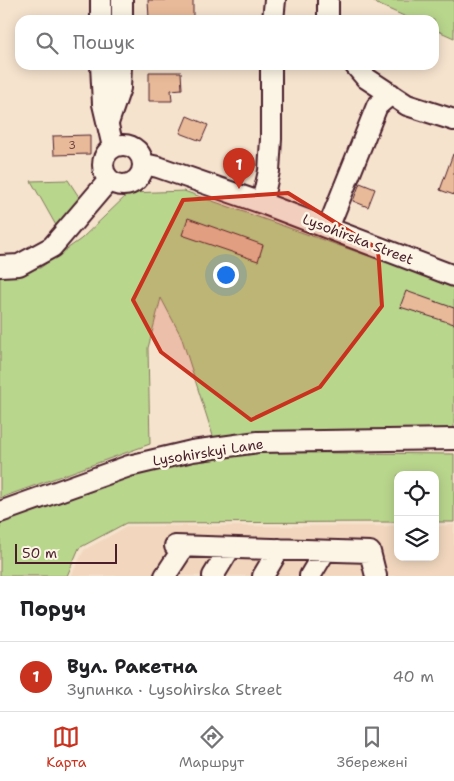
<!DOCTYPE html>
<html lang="uk">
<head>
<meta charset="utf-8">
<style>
  :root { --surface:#fff; --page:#f6f6f6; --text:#202124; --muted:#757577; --line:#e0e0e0; --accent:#c8321e }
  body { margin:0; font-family:"Shantell Sans",sans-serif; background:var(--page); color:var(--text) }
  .controls { position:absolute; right:15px; bottom:15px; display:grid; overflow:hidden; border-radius:10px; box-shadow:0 2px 12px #0003 }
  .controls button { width:45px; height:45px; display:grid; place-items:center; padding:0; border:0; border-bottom:1px solid var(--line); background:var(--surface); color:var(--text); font:25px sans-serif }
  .scale { position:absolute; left:15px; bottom:12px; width:102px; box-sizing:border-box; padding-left:5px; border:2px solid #4a1f2b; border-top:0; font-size:14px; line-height:18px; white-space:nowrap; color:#4a1f2b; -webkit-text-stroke:4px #fcf5e5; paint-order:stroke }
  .you { position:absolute; left:225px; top:274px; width:18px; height:18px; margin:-12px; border:4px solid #fff; border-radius:50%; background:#1a73e8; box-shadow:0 0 0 8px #1a73e833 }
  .badge { display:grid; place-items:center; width:32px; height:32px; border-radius:50%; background:var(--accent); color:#fff; font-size:16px; font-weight:700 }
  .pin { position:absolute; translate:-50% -41px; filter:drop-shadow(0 1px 2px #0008) }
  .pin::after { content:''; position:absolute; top:26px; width:18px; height:15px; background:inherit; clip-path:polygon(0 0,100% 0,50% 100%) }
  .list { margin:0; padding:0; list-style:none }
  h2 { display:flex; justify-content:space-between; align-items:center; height:65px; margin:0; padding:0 20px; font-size:21px }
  h2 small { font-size:16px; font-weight:400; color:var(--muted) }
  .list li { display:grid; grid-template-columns:32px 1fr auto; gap:15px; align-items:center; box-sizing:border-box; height:70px; padding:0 20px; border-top:1px solid var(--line) }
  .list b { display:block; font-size:19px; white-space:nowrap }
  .list p { margin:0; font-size:16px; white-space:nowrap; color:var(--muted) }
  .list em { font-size:16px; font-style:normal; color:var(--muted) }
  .icon { flex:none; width:28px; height:28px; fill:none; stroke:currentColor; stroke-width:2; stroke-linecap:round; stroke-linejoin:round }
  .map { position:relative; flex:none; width:454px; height:576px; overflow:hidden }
  .search { position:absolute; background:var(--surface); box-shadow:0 2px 12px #0003; left:15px; right:15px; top:15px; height:55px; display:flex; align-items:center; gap:12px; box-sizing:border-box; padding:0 18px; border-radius:15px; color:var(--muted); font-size:19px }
  .sheet { height:135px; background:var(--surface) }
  nav { display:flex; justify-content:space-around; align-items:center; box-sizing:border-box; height:70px; border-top:1px solid var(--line); background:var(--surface); font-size:14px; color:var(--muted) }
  nav a { display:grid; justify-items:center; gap:2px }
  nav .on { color:var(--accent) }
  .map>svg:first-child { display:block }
  .built { fill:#f2d7be }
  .green { fill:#b9d68d; stroke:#827a5c }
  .building { fill:#e9ba99; stroke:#4a1f2b }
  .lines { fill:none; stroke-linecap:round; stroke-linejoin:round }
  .minor-casing { stroke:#4a1f2b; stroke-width:24 }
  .minor { stroke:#fcf5e5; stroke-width:20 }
  .marked { fill:#c8321e; fill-opacity:0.2; stroke:#c8321e; stroke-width:4; stroke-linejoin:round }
  .labels { text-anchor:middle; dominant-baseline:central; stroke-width:5; stroke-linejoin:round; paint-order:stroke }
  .number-label { font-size:11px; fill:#724646 }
  .street-label { font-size:14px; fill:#4a1f2b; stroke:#fcf5e5 }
</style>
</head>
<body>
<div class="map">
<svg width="454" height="576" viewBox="0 0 454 576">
  <rect width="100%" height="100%" fill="#f6e3ce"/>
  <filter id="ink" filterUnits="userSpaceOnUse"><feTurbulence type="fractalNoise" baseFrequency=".02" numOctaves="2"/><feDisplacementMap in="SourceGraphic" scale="10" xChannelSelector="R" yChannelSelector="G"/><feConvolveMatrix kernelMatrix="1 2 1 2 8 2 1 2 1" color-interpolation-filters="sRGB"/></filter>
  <g filter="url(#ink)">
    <!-- built -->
    <path class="built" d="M454,525v51h-383l13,-26 44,-24h270v31h37v-31z"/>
    <!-- green -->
    <path class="green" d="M373,0h81v38l-20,-9v-9h-21l-36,-16z
      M68,180l15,23 -25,26 -27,-48z
      M184,191l270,95v148l-240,5 -33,-103 -20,-38 -13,50 2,96 -150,54v-228l40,-2 41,-29 48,-46z
      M242,452l212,2v68h-19v-47h-37v47l-272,1 -47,25 -12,28h-67v-57l131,-47z"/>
    <!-- building -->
    <path class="building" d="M148,0h45v19h-44z
      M149,72h32l1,17 -11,1 1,11h-23z
      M187,116l21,9 -7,16 -21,-8z
      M90,135v19l-36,1 -1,-19z
      M453,154h1v41l-14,-5z
      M360,183l15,6 -7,18 -15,-6z
      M188,218l75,27 -5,16 -76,-26z
      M406,291l48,17v16l-54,-17z"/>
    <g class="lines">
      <!-- minor casing -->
      <g class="minor-casing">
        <path id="minor" d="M101,0v20
          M328,0v20
          M122,20v-20
          M273,20l2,-20
          M101,65l2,39 10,43
          M355,65l11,13 41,27 47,15
          M108,123l12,-35 1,-23
          M103 165a20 20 0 1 1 40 0a20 20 0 1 1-40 0Z
          M144,164l14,3 104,36 192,73
          M262,203l7,-32 2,-32v-74
          M328,228l49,-122 14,-12
          M0,266l19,-1 33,-18 57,-67
          M0,512l129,-46 63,-15 66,-9 196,-3
          M175,546l195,6 6,24
          M165,576l19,-29
          M213,576l17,-28
          M263,576l16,-27
          M310,576l15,-25"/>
      </g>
      <!-- minor -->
      <use href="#minor" class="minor"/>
    </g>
  </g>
  <!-- marked area -->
  <path class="marked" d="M288,193l90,56 4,57 -62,81 -69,33 -90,-68 -28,-52 50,-100z"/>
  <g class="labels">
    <!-- number labels -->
    <g class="number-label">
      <text x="72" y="145">3</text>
    </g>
    <!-- street labels -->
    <g class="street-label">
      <text transform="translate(358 239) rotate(21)">Lysohirska Street</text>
      <text transform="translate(208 452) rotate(-9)">Lysohirskyi Lane</text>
    </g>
  </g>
</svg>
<div class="controls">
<button><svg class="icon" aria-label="locate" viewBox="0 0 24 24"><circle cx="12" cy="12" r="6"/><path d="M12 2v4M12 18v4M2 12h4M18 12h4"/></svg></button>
<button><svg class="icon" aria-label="layers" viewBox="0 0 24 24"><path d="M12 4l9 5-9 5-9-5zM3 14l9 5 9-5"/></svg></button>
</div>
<div class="scale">50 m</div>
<div class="you"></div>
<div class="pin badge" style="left:239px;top:189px">1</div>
<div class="search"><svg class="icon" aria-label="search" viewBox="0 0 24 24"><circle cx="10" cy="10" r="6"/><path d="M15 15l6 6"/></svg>Пошук</div>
</div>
<section class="sheet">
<h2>Поруч<small></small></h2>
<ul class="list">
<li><span class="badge">1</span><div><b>Вул. Ракетна</b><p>Зупинка · Lysohirska Street</p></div><em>40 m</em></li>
</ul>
</section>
<nav>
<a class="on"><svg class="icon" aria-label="map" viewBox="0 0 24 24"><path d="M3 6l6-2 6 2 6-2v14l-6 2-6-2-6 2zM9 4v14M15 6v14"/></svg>Карта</a>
<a><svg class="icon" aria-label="directions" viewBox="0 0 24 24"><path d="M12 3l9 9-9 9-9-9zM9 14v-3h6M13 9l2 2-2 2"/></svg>Маршрут</a>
<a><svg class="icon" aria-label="saved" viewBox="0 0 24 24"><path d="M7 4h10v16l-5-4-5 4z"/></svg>Збережені</a>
</nav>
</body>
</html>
